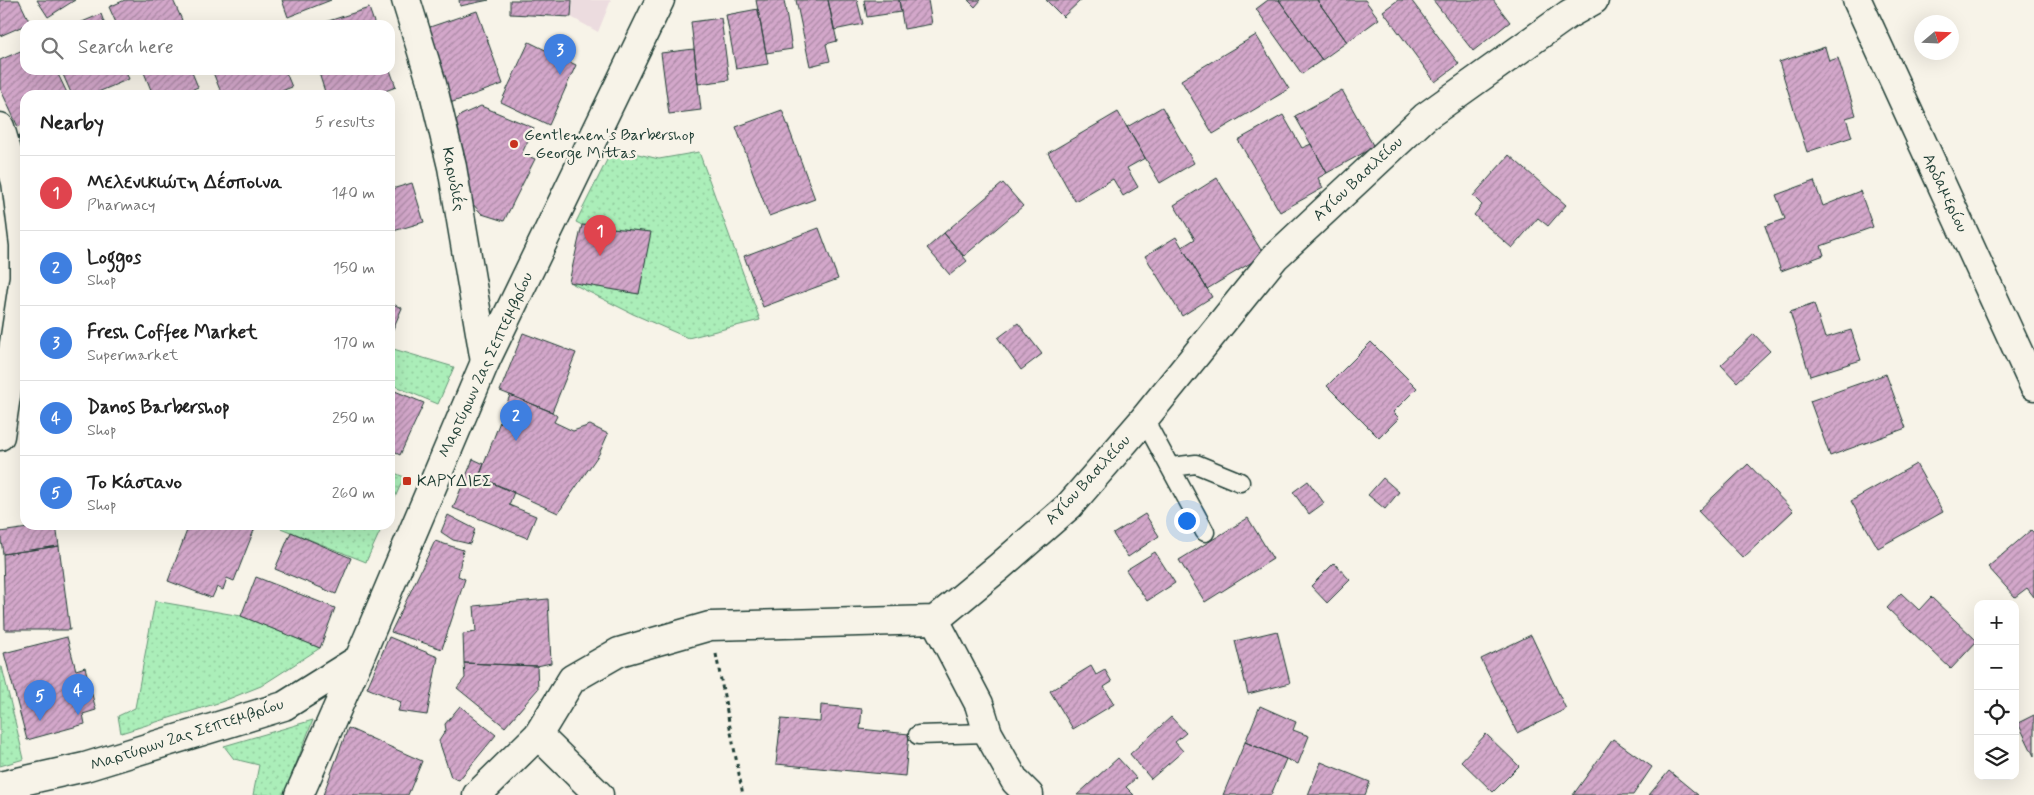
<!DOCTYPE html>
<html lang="en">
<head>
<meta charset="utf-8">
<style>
  :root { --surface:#fff; --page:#f2f2f2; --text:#222; --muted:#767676; --line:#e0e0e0; --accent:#c8321e }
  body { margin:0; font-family:Mynerve,sans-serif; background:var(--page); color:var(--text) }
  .controls { position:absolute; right:15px; bottom:15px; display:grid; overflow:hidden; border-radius:10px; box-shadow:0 5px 20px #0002 }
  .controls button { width:45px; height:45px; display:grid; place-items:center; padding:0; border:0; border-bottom:1px solid var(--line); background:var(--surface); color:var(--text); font:25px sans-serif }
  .compass { position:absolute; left:1914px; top:15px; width:45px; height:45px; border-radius:50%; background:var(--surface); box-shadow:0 5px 20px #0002; rotate:71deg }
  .you { position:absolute; left:1186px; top:520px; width:18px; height:18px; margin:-12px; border:4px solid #fff; border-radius:50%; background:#1a73e8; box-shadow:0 0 0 8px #1a73e833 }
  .badge { display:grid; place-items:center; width:32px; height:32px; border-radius:50%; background:var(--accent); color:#fff; font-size:16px; font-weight:700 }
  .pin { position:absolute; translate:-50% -41px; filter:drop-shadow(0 1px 2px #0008) }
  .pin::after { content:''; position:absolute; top:26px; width:18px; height:15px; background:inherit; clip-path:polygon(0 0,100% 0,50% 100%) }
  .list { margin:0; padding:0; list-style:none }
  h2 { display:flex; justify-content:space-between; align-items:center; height:65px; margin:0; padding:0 20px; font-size:21px }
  h2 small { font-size:16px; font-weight:400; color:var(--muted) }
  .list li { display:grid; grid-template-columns:32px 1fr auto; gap:15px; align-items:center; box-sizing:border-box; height:75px; padding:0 20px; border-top:1px solid var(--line) }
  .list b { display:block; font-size:19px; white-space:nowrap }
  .list p { margin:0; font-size:16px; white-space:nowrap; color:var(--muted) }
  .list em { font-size:16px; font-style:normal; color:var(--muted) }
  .icon { flex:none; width:28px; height:28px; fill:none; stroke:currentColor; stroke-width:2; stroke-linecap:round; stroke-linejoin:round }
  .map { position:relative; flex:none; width:2034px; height:795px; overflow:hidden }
  .search { position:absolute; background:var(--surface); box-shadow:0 5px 20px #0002; left:20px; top:20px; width:375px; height:55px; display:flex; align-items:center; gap:12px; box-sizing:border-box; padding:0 18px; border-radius:15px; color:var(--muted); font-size:19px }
  .panel { position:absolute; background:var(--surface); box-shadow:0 5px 20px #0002; left:20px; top:90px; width:375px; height:440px; border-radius:15px }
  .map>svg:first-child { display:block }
  .built { fill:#ecdcdf }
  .grass { fill:url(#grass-dots); stroke:#659676 }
  .building { fill:url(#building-hatch); stroke:#1f3d34 }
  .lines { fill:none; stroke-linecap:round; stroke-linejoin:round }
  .service-casing { stroke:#1f3d34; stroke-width:21 }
  .minor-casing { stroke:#1f3d34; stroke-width:31 }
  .tertiary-casing { stroke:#1f3d34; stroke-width:31 }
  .path { stroke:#1f3d34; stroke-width:3; stroke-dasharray:4 4; stroke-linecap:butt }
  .service { stroke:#f7f3e8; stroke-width:18 }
  .minor { stroke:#f7f3e8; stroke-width:28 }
  .tertiary { stroke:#f7f3e8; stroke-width:28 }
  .poi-dot { fill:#c8321e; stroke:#f7f3e8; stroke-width:2 }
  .labels { text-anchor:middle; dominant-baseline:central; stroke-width:4.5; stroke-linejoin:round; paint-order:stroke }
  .poi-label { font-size:16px; fill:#1f3d34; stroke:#f7f3e8; text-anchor:start }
  .street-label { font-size:16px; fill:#1f3d34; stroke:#f7f3e8 }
</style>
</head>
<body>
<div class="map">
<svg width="2034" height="795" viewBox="0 0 2034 795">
  <defs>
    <pattern id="grass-dots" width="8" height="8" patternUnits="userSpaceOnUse" patternTransform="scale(1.25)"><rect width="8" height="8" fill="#abeeb9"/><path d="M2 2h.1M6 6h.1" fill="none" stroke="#93cda0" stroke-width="1.8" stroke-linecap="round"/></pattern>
    <pattern id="building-hatch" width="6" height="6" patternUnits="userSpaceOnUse" patternTransform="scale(1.25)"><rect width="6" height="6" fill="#d3a7ca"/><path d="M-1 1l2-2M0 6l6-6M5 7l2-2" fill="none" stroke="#ab89a5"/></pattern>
  </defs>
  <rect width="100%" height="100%" fill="#f7f3e8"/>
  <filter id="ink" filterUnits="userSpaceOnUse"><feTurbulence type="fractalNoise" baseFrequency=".02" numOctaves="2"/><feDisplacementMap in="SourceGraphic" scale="10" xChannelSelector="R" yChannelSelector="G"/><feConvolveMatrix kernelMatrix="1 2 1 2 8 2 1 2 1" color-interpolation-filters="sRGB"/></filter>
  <g filter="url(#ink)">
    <!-- built -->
    <path class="built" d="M510,0h101l-13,32 -27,-15 -61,-3z"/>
    <!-- grass -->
    <path class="grass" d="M613,148l46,11 40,-7 61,168 -72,18 -55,-24 -64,-32 70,12 11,-62 -68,-7 -6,-3z
      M390,348l64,19 -16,37 -48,-20z
      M390,471l14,6 -14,32z
      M273,525h110l-17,37z
      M155,601l86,15 79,32 -59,38 -40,16 -100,31 -3,-17 17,-8z
      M0,667h2l22,92 -24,7z
      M313,720l-29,75h-31l6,-30 -25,-6 -10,-13z"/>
    <!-- building -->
    <path class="building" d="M0,0h19l11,23 -30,13z
      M37,0h38l-27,17z
      M125,0h48l9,20 -12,5h-53l-8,-18z
      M282,0h49l-43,17z
      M459,0h30l-29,6z
      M510,0h62l-1,17 -61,-3z
      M756,0h28l8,49 -26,4z
      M796,0h32l9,41 -11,3 4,17 -20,5z
      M828,0h29l6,24 -29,6z
      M864,0h35l2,12 -34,5z
      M899,0h29l4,24 -28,5z
      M968,0h13l-6,7z
      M1046,0h35l-18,17z
      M1268,0h11l43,60 -20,14 -46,-65z
      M1279,0h38l30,42 -25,18z
      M1317,0h48l14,19 -32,23z
      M1398,0h13l48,64 -24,18 -52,-71z
      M1433,0h60l17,22 -37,29z
      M369,8l6,17h-59z
      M758,9l10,55 -32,5 -10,-54z
      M477,11l26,73 -53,19 -26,-74z
      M101,14l4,11h-30z
      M721,18l8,62 -31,4 -7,-62z
      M1256,35l33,54 -76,45 -32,-54z
      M529,42l47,23 -27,60 -48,-23z
      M1825,47l4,14 9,-3 18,57 -10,3 6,19 -45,15 -28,-90z
      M25,49v21h31l12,25h-43v28l-7,4 -18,-39v-28z
      M694,49l7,61 -32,4 -8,-61z
      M61,70h64l4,9 -38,16h-19z
      M143,70h48l7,17 -19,8h-26z
      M212,70h73l7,17 -13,5 2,3h-59z
      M318,70h72l6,17 -22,8h-48z
      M1342,90l32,57 -47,26 -32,-57z
      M481,106l53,22 -12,25 13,6 -31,62 -22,-7 -15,-16 -18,-70 12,-13z
      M1162,107l32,56 -34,20 -33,-56z
      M782,110l33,89 -46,17 -33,-89z
      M1118,112l27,46 -18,10 11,19 -15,9 -10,-17 -38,22 -27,-48z
      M1283,115l19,33 9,-4 16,29 -9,5 5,10 -43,24 -42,-72z
      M25,133v32l-10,-28z
      M1509,155l57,50 -18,21 -10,-8 -26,30 -38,-33 8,-10 -9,-9z
      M1217,178l47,77 -57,34 -25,-42 13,-8 -21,-34z
      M1814,181l9,25 37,-15 13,36 -52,19 3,9 -43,16 -16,-45 20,-7 -9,-24z
      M390,183l2,6 20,-6 12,39 -34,10z
      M1003,183l20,23 -59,50 -20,-23z
      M582,225l69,7 -12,62 -70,-12z
      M819,228l19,51 -75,28 -19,-51z
      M944,233l23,28 -17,14 -23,-27z
      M1176,237l36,60 -30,19 -37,-60z
      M390,303l12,5 -12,28z
      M1814,304l11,34 26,-8 10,30 -51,16 -20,-64z
      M1018,323l24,31 -21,16 -23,-32z
      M523,333l53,20 -24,59 -52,-21z
      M1754,334l16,17 -33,31 -16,-17z
      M1371,342l46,46 -24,24 6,6 -20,20 -52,-52z
      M1886,374l20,54 -76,28 -20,-55z
      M390,389l34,14 -24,52 -10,-5z
      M510,395l42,17 5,4 -3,6 19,9 17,-6 18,9 -9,20 -41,59 -79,-36z
      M473,459l11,5 -5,13 35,15 -5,13 27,11 -9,22 -74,-30z
      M1748,464l45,47 -50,47 -45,-47z
      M1916,464l27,48 -65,36 -27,-47z
      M1383,478l16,14 -14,17 -17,-14z
      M1308,481l16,22 -15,11 -16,-22z
      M1145,514l14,22 -31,21 -15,-23z
      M448,515l27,14 -5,15 -17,-4 -12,-8z
      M1248,518l25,41 -68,43 -26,-42z
      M49,525h7l3,21 -56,8 -3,-22z
      M189,525h67l-22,56 -7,-3 -4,12 -6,-3 -5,11 -44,-17z
      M2031,530l3,3v64l-7,-9 -12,9 -27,-30z
      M291,532l60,26 -15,36 -61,-25z
      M435,541l28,9 -5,26 7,3 -23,70 -51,-17z
      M59,546l11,84h-65l-2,-76z
      M1155,552l20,31 -28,18 -21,-31z
      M1334,563l16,17 -23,23 -16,-17z
      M256,577l79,31 -15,40 -79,-32z
      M1901,593l18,17 12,-13 46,44 -26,28 -64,-61z
      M548,599l3,64 -14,3 -73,-3 -1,-29 13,-2 -2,-26z
      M1277,631l13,52 -42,11 -13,-53z
      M1531,635l35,74 -49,24 -36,-74z
      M67,637l9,33 9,-3 11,43 -13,4 2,10 -58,16 -23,-87z
      M389,637l49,20 -11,58 -29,-4 3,-9 -34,-14z
      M464,663l73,3 1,23 -33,38 -48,-39 8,-10z
      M1091,666l5,9 9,-5 7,12 -8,5 10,17 -41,25 -23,-38z
      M821,705l41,4 -2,20 49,5 -4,42 -129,-12 5,-45 39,3z
      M460,706l36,29 -37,45 -8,-3 -12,-36 7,-11 -1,-6z
      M1260,706l36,16 -3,8 16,6 -11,28 -53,-22z
      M2034,715v41l-16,-33z
      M1171,717l15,16 -11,9 8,9 -32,28 -21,-25z
      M348,728l74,33 -14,34h-85z
      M1486,734l33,32 -26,26 -32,-31z
      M1613,739l39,28 -19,28h-60z
      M1245,742l41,17 -15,36h-48z
      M1118,758l18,20 -10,9 8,8h-57z
      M1321,762l49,20 -5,13h-57z
      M1669,771l29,24h-49z"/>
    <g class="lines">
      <!-- service casing -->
      <g class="service-casing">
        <path id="service" d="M1144,419l61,113
          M1171,467l25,-3 44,18
          M918,735l70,-2"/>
      </g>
      <!-- minor casing -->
      <g class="minor-casing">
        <path id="minor" d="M406,0l26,84 20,83 33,195
          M1857,0l177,386
          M0,127l16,55 8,63v32l-24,159
          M935,620l44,84 9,29 27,48 14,14
          M538,735l61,60
          M299,795l60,-136
          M477,795l61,-60 34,-56 47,-27 91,-26 225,-6 64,-53 70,-61 71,-82 135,-167 150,-140 144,-103 25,-14"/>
      </g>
      <!-- tertiary casing -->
      <g class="tertiary-casing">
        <path id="tertiary" d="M0,786l85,-19 199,-61 75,-47 126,-297 175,-362"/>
      </g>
      <!-- path -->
      <path class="path" d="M716,654l27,141"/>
      <!-- service -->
      <use href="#service" class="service"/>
      <!-- minor -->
      <use href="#minor" class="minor"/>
      <!-- tertiary -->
      <use href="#tertiary" class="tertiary"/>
    </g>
  </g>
  <!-- markers -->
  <g class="poi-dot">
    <circle cx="514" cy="144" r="5"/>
    <rect x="402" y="476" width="10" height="10" rx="2.5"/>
  </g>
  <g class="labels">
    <!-- poi labels -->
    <g class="poi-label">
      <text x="524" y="135">Gentlemen's Barbershop<tspan x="524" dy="18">- George Mittas</tspan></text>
      <text x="417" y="481">ΚΑΡΥΔΙΕΣ</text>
    </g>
    <!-- street labels -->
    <g class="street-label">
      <text transform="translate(453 179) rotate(79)">Καρυδιές</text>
      <text transform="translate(1358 179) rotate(-43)">Αγίου Βασιλείου</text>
      <text transform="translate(1945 193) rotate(65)">Αρδαμερίου</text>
      <text transform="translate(486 365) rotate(-65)">Μαρτύρων 2ας Σεπτεμβρίου</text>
      <text transform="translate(1088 480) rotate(-47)">Αγίου Βασιλείου</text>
      <text transform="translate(187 735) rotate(-18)">Μαρτύρων 2ας Σεπτεμβρίου</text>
    </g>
  </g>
</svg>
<div class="controls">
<button>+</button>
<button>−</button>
<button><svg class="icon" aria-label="locate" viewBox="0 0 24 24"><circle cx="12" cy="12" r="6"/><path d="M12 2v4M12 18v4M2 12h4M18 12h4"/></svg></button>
<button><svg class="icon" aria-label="layers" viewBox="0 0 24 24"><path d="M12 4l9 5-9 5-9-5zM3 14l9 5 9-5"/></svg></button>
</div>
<svg class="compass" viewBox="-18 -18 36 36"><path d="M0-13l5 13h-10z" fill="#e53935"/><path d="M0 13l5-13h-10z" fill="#767676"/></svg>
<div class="you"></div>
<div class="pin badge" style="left:600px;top:256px;background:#e0444e">1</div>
<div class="pin badge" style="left:516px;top:441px;background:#3f7fe0">2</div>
<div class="pin badge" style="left:560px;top:75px;background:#3f7fe0">3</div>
<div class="pin badge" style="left:78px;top:715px;background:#3f7fe0">4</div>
<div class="pin badge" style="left:40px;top:721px;background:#3f7fe0">5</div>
<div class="search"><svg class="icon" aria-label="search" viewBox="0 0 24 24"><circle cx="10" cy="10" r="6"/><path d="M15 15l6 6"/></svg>Search here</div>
<section class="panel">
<h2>Nearby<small>5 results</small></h2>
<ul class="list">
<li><span class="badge" style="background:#e0444e">1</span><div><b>Μελενικιώτη Δέσποινα</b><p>Pharmacy</p></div><em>140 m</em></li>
<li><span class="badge" style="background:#3f7fe0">2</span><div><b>Loggos</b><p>Shop</p></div><em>150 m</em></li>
<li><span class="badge" style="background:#3f7fe0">3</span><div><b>Fresh Coffee Market</b><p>Supermarket</p></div><em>170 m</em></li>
<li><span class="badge" style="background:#3f7fe0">4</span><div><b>Danos Barbershop</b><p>Shop</p></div><em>250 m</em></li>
<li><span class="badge" style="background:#3f7fe0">5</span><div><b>Το Κάστανο</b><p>Shop</p></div><em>260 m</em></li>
</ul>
</section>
</div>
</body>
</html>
